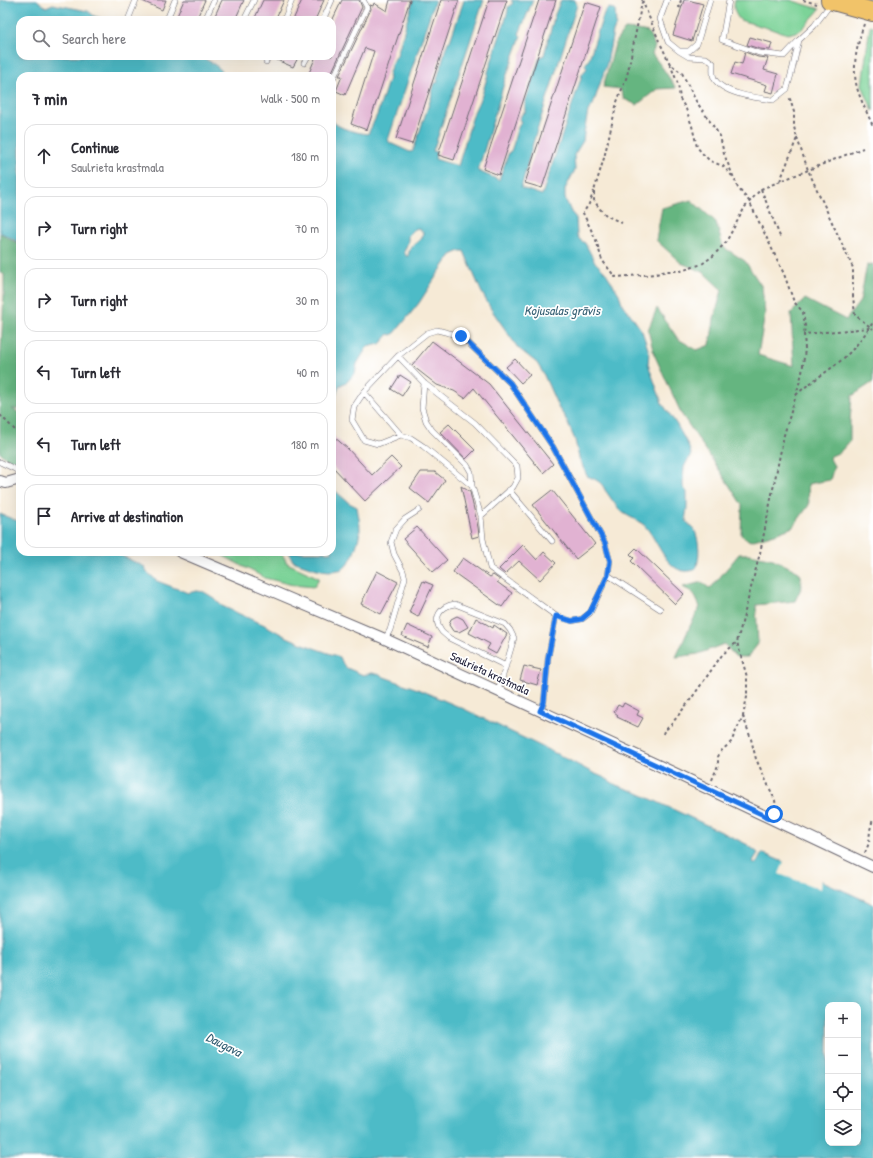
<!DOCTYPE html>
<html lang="en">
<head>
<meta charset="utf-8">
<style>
  :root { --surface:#fff; --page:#f2f2f3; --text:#2b2b33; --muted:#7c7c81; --line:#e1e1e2 }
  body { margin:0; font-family:"Patrick Hand",sans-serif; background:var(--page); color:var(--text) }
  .controls { position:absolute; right:12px; bottom:12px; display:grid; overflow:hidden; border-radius:8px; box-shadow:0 4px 16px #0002 }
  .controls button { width:36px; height:36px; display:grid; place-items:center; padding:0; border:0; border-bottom:1px solid var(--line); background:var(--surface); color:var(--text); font:20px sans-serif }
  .stop { position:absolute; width:12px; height:12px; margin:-9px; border:3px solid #1a73e8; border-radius:50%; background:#fff }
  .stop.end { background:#1a73e8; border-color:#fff; box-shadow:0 1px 4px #0008 }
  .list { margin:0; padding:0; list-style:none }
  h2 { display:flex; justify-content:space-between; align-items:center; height:52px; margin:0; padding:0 16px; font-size:17px }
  h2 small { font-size:13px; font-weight:400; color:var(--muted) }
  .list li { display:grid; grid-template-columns:26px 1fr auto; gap:12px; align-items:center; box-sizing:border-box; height:64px; margin:0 8px 8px; padding:0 8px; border:1px solid var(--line); border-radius:12px }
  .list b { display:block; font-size:15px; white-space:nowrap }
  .list p { margin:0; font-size:13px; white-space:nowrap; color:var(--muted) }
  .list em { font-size:13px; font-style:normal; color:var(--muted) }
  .icon { flex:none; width:22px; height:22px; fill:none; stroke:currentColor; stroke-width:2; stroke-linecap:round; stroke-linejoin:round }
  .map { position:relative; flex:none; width:873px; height:1158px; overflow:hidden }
  .search { position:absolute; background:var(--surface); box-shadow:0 4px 16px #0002; left:16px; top:16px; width:320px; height:44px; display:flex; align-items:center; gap:10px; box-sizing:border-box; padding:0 14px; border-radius:12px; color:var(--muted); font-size:15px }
  .panel { position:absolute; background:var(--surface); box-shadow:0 4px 16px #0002; left:16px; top:72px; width:320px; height:484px; border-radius:12px }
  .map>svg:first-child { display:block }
  .green { fill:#7cd398; stroke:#4f7a6a }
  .forest { fill:#65b580; stroke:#446c5e }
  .water { fill:#4ebbc7; stroke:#386e81; fill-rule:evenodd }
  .pier { fill:#f6ead6 }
  .building { fill:#e1b2d2 }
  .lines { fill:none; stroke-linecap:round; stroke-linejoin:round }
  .lane-casing { stroke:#6c6871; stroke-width:6 }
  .street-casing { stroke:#6c6871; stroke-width:12 }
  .highway-casing { stroke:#6c6871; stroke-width:20 }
  .path { stroke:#6c6871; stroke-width:2; stroke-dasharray:3 3; stroke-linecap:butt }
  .lane { stroke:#fff; stroke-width:5 }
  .street { stroke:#fff; stroke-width:10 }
  .highway { stroke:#f1c369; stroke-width:18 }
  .route { stroke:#1a73e8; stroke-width:5 }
  .labels { text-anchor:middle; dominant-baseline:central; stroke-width:3.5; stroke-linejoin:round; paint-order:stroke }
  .street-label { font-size:12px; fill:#22223b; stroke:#fff }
  .water-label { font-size:13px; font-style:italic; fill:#345f73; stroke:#fff }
</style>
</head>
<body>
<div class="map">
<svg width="873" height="1158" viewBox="0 0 873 1158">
  <rect width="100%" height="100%" fill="#fff"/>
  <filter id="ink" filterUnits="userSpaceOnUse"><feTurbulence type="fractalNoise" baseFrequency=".025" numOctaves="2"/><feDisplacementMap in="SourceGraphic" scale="8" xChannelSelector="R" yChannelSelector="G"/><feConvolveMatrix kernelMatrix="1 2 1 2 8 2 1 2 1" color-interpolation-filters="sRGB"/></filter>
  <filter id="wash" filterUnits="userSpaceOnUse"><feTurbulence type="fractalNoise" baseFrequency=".012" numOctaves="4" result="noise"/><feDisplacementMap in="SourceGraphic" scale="16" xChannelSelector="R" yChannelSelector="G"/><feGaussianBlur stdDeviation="0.9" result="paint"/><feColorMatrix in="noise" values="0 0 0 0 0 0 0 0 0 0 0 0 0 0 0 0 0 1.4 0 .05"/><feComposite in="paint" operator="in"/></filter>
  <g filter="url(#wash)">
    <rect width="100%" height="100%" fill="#f6ead6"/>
    <!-- green -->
    <path class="green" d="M735,0h55l30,9 -17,19 -4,3 -11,3 -48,-14c-6,-7 -7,-12 -5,-20z
      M870,25l3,1v85l-11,-26z
      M216,552h65l6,11 32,15 -5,9 -21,-2 -28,-7z"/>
    <!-- forest -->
    <path class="forest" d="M625,29l13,1 10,2 7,14 -3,8 10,13 14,21 -19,1 -20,16 -13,-6 -4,-10 -17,-2 13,-46z
      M691,200l25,22 7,25 22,14 17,26 3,27 -7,41 36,11 -3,-53 14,-14 41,21 14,-19 7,-36 6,-1v118l-21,14 -2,25v20l-10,11 -11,5 5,9 -4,14 -22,4 1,21 -16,22 -18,7 -25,7 -9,-6 1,-30 -22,-34 -38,-56 -28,-61 -6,-24 9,-22 21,31 19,11 13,-5 4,-26 8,-29 -19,-18 -22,-9 -25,-23 6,-32z
      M0,233l20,12v164h-8l8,4v51l-10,-3 -10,-8v-85l4,-74v-20l-4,-1z
      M739,554h11l23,5 26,13 3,14 -7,15 -39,4 2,39 -10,13h-12l-12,-13 -26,10 -22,3 15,-33 9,-17 -6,-13 -11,-7 19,-5 8,7z"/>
    <!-- water -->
    <path class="water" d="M0,0h37l9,7 7,-3 4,1 31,6 6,5 13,4h-87v36h180c9,5 21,11 25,20h-205v167l-20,-11z
      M413,0h22l-47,140 2,3 20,9 3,-1 20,-59 -1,-1 3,-8 3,-1 -1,-3 11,-37 2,-1 14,-41h20l-51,151 3,1 -1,7 23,7 16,-54 8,-17 6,-21v-2l15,-46 1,-1 4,-15v-3l5,-4 -2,-3h22l-14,34 2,2 -16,44 -27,91 21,9 10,-28 2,-1 3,-9v-2l3,-11 1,-1 3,-7 -2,-1 4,-8 2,1v-10l15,-46 4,-2 11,-41 6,-14h14l2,5 -44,138 -12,45 21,7 39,-117 1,-4 5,-6 -2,-3 4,-6 15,-46 3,-4 3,-1 5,2 1,15 -3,7 -6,31 -14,42 -5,6 -4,22 -1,8 -9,14 1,15 -10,19v9l6,14 5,6 1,17 3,5 5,3 10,19 11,11 13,21 4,12 3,2 16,23 7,21 -1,12 14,39 15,22 11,20 3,9 -7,13 -1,15v5l4,5c0,5 0,10 0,15 0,5 -2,8 -1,13 1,4 6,6 8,9 6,12 6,28 2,40 -28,12 -37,-29 -52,-44 -6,-5 -13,-7 -19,-11 -8,-5 -14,-16 -20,-24 -3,-8 -10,-11 -18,-14l-8,-18 -4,-18 -10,-23 -6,-8 -16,-36 -6,-10 -19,-15 -27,-39 -10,-18 -17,-40h-4l-9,4 -14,20 -18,28 -24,30 -4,2 -2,-1 -9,10 -13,3 -10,17 -2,9 -8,9 -7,3 -8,19v-284c5,9 27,13 36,14l9,-19 12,-37 -1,-2 4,-13 5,-8zM418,228l5,4 -1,6c-6,5 -13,9 -14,18l-1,1 -3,-5 4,-10v-6l5,-6z
      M332,488l17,15 8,4c1,7 3,15 3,22 0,8 -7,31 -14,37 -1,2 -5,4 -8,4 -12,4 -33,-5 -45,-9l-4,-9h43z
      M0,514l20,8v30h94l31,15 2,5 10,9 31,12 9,-2 7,1 10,6 8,8 35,16c6,1 23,12 30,15 17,8 35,14 53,20l3,7 4,4 16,7 9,-2 9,2 3,2 31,11 49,21 101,49 28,15 12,5 11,7 20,7 94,44 18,9 10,8 -5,8 1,2h3l5,-10 26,11 -2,4 32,11 55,25v254h-873zM828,1005h30v138h-30z"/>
    <!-- pier -->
    <path class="pier" d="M785,860l5,3 -1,4 33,11 -1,11 -42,-15z"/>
    <g id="blocks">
      <!-- building -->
      <path class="building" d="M140,0h26l-4,10z
        M184,0h21l-9,20h-9l-10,-4z
        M222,0h22l-9,20h-22z
        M263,0h21l-9,20h-21z
        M302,0h22l-9,20h-22z
        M342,0h17l3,7 -32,69h-16l-5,-3 7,-17h16v-35z
        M390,0h20l-43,130 -16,-6 23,-73 -9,-3 -20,47 -9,-4 6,-15h-3l32,-67 -1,-4 3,1 1,-3 13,8z
        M441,0h18l-47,144 -16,-5z
        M489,0h18l-53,160 -16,-5z
        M539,0h17l-57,175 -16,-6z
        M684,0h4l15,4 -11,37 -19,-6z
        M585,2l16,5 -59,181 -17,-5z
        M750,37l22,6 -2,7 -10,-1 -13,-4z
        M745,52l13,5 10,1 -4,12 14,4 -5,19 -8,-2 2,-6 -36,-11 4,-12 7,2z
        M272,56h27l-6,11 -21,-9z
        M432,341l57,43 64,80 -10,9 -69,-85 -9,10 -11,-7 -17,-6 -23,-18 -2,-2z
        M515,359l15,16 -9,8 -15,-16z
        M400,375l11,7 -9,14 -11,-7z
        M449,424l26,26 -9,9 -26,-27z
        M332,435l16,14 24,26 19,-18 10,10 -36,34 -33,-35z
        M421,472h14l10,8 -16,23 -19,-15z
        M461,486l9,6 8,35 1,9 -7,2z
        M552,490l43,54 -19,15 -43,-54z
        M417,527l30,33 -14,12 -30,-33z
        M523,545l14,15 7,-8 12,11 -16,17 -21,-19 -14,13 -6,-5z
        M636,548l48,46 -9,10 -44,-43 3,-3 -4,-4z
        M463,558l27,19 3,-2 7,5 -3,2 15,11 -10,14 -49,-35z
        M377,571l21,11 -17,32 -20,-10z
        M423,581l10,4 -15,32 -9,-5z
        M457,616l6,3 5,8 -9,5 -6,-1 -4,-6 2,-6z
        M476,618l17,10 1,-3 13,9 -11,20 -9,-5 3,-5 -21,-11z
        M407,625l25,12 -4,10 -26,-11z
        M524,666l17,4 -4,15 -17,-5z
        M624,703l15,8 -2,4 6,3 -5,9 -21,-10 1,-2 -4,-3 4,-7 4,2z"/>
    </g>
  </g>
  <g filter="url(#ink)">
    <use href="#blocks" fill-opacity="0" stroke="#6c6871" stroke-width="1"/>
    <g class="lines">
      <!-- lane casing -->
      <g class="lane-casing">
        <path id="lane" d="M667,0l-7,19 8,23 11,9h10l8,-7 13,-44
          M729,0l-7,40 37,13 25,3 15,-16 15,-14 16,-21
          M168,17l7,-17
          M128,20l8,-20
          M205,20l9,-20
          M244,20l10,-20
          M284,20l8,-20
          M323,20l9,-20
          M679,51l10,6 17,1 7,5c0,4 -1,11 1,15 8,16 43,20 59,22l14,-11 5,-18 7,-31
          M266,62l2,-6
          M304,63l4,-7
          M332,81l35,-74 -4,-7
          M398,356l26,27 51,40 42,43 1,12 -5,9 -32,29
          M424,383l-2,25 4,13 6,9 35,35 4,7 1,14
          M364,392l37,43
          M0,462l15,7 5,4
          M509,490l43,51
          M608,575l52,34
          M385,639l5,-9 15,-52 -2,-7 -9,-17 -3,-12 5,-13 9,-10 14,-9
          M497,691l4,-9 13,-44 -4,-8 -5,-6 -50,-20c-14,2 -24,14 -13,28 2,2 5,4 7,6l57,28
          M540,711l4,-9 4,-44 8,-42 -66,-48 -7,-29 -2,-23 -9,-30 -49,-40 -12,-8 -10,-3 -23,9 -14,-4 -12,-20 2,-13 10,-15 34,-36 29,-23 10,-3 24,6 49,47 43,64 52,96 5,18 -2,14 -18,38 -8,6 -10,2 -16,-5"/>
      </g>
      <!-- street casing -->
      <g class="street-casing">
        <path id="street" d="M0,481l6,2 14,-4
          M180,552l205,87 279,129 209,99"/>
      </g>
      <!-- highway casing -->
      <g class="highway-casing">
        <path id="highway" d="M830,0l43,12"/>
      </g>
      <!-- path -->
      <path class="path" d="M642,0l17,41
        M681,0l-2,7 3,1
        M803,0l14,4
        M864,24c-7,21 -13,45 -6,67 4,12 10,24 15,35
        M661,45l9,19 12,9 14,28 24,35 4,18 14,34 11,13 35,73 10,28 9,10 2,14 -1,8
        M670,64l8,20 2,15 6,10 6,17 5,21 6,7 7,7 13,5 9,10
        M797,138l11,32 45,98v28l2,19 18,14
        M780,181l17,-43 -3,-11v-15l-5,-16
        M761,189l20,50
        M594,191l-5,13 -6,9 13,27 6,20 13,17 41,-3 10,-3h15l21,-7 11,-8 13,-14 19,-35 16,-18 102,-41
        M622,223l-15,-7 -8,-8 -5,-8v-9l10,-33 13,-56 10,-26 15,-74
        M796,395c16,-15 35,-25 50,-39 8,-7 22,-25 27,-34
        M0,415l20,20
        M743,716l8,23 5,20 19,41 1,8 -1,3
        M663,734l1,-3 6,-5 21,-27 31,-44 15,-13
        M712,780l6,-15v-8l2,-5 11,-10 12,-26 4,-19v-20l-10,-35 23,-89 24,-118 12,-40 6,-22 3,-24 -1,-15 66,-6
        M865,853l4,-10 1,-13 3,-11"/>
      <!-- lane -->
      <use href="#lane" class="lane"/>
      <!-- street -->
      <use href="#street" class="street"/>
      <!-- highway -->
      <use href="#highway" class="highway"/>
    </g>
  </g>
  <g class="lines" filter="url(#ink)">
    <!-- route -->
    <path class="route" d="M461,336l49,47 43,64 52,96 5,18 -2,14 -18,37 -8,7 -10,2 -16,-5 -8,42 -4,44 -4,9 232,108 2,-5"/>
  </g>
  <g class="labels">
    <!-- street labels -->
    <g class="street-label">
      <text transform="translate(490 673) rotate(25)">Saulrieta krastmala</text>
    </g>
    <!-- water labels -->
    <g class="water-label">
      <text x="562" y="310">Kojusalas grāvis</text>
      <text transform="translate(224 1044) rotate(27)">Daugava</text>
    </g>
  </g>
</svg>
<div class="controls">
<button>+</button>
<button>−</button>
<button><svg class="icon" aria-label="locate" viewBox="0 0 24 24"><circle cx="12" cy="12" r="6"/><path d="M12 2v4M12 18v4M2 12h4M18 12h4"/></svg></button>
<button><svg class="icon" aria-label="layers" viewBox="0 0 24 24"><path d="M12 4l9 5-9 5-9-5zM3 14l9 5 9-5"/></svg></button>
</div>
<div class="stop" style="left:774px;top:814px"></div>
<div class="stop end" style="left:461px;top:336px"></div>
<div class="search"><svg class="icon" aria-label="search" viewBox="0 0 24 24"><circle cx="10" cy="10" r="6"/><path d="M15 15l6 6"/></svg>Search here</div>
<section class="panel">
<h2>7 min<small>Walk · 500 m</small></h2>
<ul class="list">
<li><svg class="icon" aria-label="ahead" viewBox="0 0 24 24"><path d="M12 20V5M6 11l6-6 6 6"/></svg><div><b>Continue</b><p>Saulrieta krastmala</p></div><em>180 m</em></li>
<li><svg class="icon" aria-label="right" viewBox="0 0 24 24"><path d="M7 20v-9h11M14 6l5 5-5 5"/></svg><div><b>Turn right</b></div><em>70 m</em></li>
<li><svg class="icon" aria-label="right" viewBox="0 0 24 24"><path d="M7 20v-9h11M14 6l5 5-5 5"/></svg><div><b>Turn right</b></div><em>30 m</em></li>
<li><svg class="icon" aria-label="left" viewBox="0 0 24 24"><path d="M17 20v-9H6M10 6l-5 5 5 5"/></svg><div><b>Turn left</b></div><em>40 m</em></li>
<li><svg class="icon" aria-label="left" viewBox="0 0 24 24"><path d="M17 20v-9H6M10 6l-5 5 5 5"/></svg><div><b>Turn left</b></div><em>180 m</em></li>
<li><svg class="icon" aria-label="arrive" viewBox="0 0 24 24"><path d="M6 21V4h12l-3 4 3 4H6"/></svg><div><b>Arrive at destination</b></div></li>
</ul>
</section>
</div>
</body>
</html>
